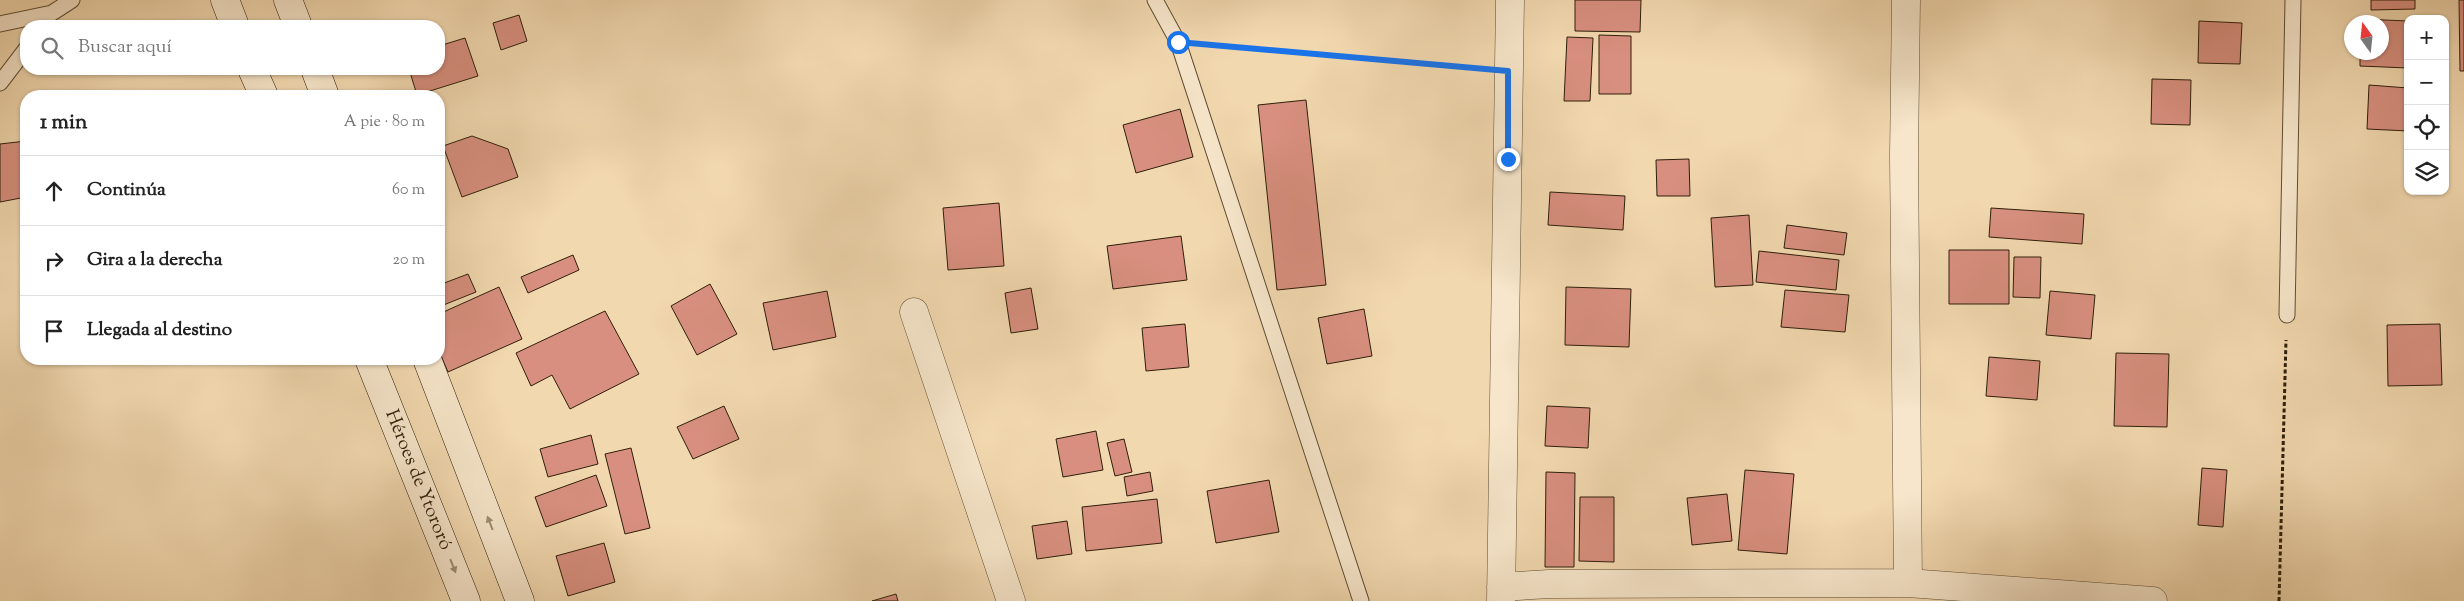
<!DOCTYPE html>
<html lang="es">
<head>
<meta charset="utf-8">
<style>
  :root { --surface:#fff; --page:#f2f2f2; --text:#222; --muted:#767676; --line:#e0e0e0 }
  body { margin:0; font-family:"Sorts Mill Goudy",serif; background:var(--page); color:var(--text) }
  .controls { position:absolute; right:15px; top:15px; display:grid; overflow:hidden; border-radius:10px; box-shadow:0 1px 4px #0004 }
  .controls button { width:45px; height:45px; display:grid; place-items:center; padding:0; border:0; border-bottom:1px solid var(--line); background:var(--surface); color:var(--text); font:25px sans-serif }
  .compass { position:absolute; left:2344px; top:15px; width:45px; height:45px; border-radius:50%; background:var(--surface); box-shadow:0 1px 4px #0004; rotate:345deg }
  .stop { position:absolute; width:15px; height:15px; margin:-11px; border:4px solid #1a73e8; border-radius:50%; background:#fff }
  .stop.end { background:#1a73e8; border-color:#fff; box-shadow:0 1px 5px #0008 }
  .list { margin:0; padding:0; list-style:none }
  h2 { display:flex; justify-content:space-between; align-items:center; height:65px; margin:0; padding:0 20px; font-size:21px }
  h2 small { font-size:16px; font-weight:400; color:var(--muted) }
  .list li { display:grid; grid-template-columns:32px 1fr auto; gap:15px; align-items:center; box-sizing:border-box; height:70px; padding:0 20px; border-top:1px solid var(--line) }
  .list b { display:block; font-size:19px; white-space:nowrap }
  .list em { font-size:16px; font-style:normal; color:var(--muted) }
  .icon { flex:none; width:28px; height:28px; fill:none; stroke:currentColor; stroke-width:2; stroke-linecap:round; stroke-linejoin:round }
  .map { position:relative; flex:none; width:2464px; height:601px; overflow:hidden }
  .search { position:absolute; background:var(--surface); box-shadow:0 1px 4px #0004; left:20px; top:20px; width:425px; height:55px; display:flex; align-items:center; gap:12px; box-sizing:border-box; padding:0 18px; border-radius:20px; color:var(--muted); font-size:19px }
  .panel { position:absolute; background:var(--surface); box-shadow:0 1px 4px #0004; left:20px; top:90px; width:425px; height:275px; border-radius:20px }
  .map>svg:first-child { display:block }
  .building { fill:#d88f7f; stroke:#2e1f0a }
  .lines { fill:none; stroke-linecap:round; stroke-linejoin:round }
  .lane-casing { stroke:#5f4d33; stroke-width:17 }
  .street-casing { stroke:#5f4d33; stroke-width:29 }
  .secondary-casing { stroke:#2e1f0a; stroke-width:29 }
  .path { stroke:#2e1f0a; stroke-width:3; stroke-dasharray:4 2.5; stroke-linecap:butt }
  .lane { stroke:#f7e6cb; stroke-width:15 }
  .street { stroke:#f7e6cb; stroke-width:28 }
  .secondary { stroke:#f7e6cb; stroke-width:28 }
  .oneway { fill:#9d8c74 }
  .route { stroke:#1a73e8; stroke-width:6 }
  .labels { text-anchor:middle; dominant-baseline:central; stroke-width:4.5; stroke-linejoin:round; paint-order:stroke }
  .street-label { font-size:19px; fill:#2e1f0a; stroke:#f7e6cb }
</style>
</head>
<body>
<div class="map">
<svg width="2464" height="601" viewBox="0 0 2464 601">
  <rect width="100%" height="100%" fill="#f2d8af"/>
  <filter id="stains"><feTurbulence type="fractalNoise" baseFrequency=".004" numOctaves="4"/><feColorMatrix values="0 0 0 0 .2 0 0 0 0 .09 0 0 0 0 .02 0 0 0 .5 -.17"/></filter>
  <radialGradient id="worn" r=".72"><stop offset=".6" stop-color="#630" stop-opacity="0"/><stop offset="1" stop-color="#630" stop-opacity=".3"/></radialGradient>
  <!-- building -->
  <path class="building" d="M1575,0h66l-1,32 -65,-1z
    M2371,0h44v9l-44,1z
    M2459,0h5v71h-4z
    M519,15l8,26 -26,9 -8,-27z
    M2362,19l46,2v47l-48,-2v-14h22v-30h-20z
    M2199,21l43,2 -2,41 -42,-1z
    M1599,35l32,1v58h-32z
    M1567,37l26,1 -3,63h-26z
    M465,38l13,38 -61,19 -8,-26h30v-23z
    M2152,79l39,1 -1,45 -39,-1z
    M2369,85l39,3v43l-41,-2z
    M1306,100l20,185 -49,5 -19,-185z
    M1180,109l13,48 -57,16 -13,-48z
    M472,136l36,13 10,28 -56,20 -19,-51z
    M26,141v56l-26,5v-58z
    M1689,159l1,37h-33l-1,-36z
    M1550,192l75,4 -2,34 -75,-5z
    M999,203l5,63 -56,4 -5,-62z
    M1991,208l93,6 -2,30 -93,-7z
    M1749,215l4,70 -38,2 -4,-69z
    M1787,225l60,8 -3,22 -60,-7z
    M1181,236l6,44 -74,9 -6,-43z
    M1949,250h60v54h-60z
    M1759,251l80,9 -3,30 -80,-8z
    M573,255l6,15 -51,23 -7,-16z
    M2014,257h27l-1,41 -27,-1z
    M468,274l8,18 -35,14 -2,-21z
    M710,284l27,50 -40,21 -26,-49z
    M499,287l23,52 -74,33 -9,-21v-37z
    M1566,287l65,2 -2,58 -64,-2z
    M1031,288l7,41 -27,4 -6,-40z
    M1785,290l64,5 -4,37 -64,-5z
    M827,291l9,46 -63,13 -10,-47z
    M2050,291l45,4 -4,44 -45,-4z
    M1364,309l8,47 -45,8 -9,-46z
    M605,311l34,63 -69,35 -18,-34 -21,11 -15,-33z
    M1185,324l4,43 -43,4 -4,-43z
    M2440,324l2,61 -54,1 -1,-61z
    M2116,353l53,1 -2,73 -53,-1z
    M1989,357l51,4 -3,39 -51,-4z
    M724,406l15,33 -46,20 -16,-32z
    M1547,406l43,2 -2,40 -43,-2z
    M1096,431l7,39 -40,7 -7,-38z
    M591,435l7,29 -50,13 -8,-28z
    M1124,439l8,33 -17,4 -8,-33z
    M631,448l19,80 -25,6 -20,-80z
    M2202,468l25,2 -4,57 -25,-2z
    M1745,470l49,4 -7,80 -49,-4z
    M1150,472l3,19 -26,5 -3,-19z
    M1546,472l29,1 -1,94h-29z
    M596,475l11,31 -61,21 -11,-30z
    M1269,480l10,52 -63,11 -9,-52z
    M1727,494l5,47 -40,4 -5,-47z
    M1580,497h34v65l-35,-1z
    M1157,499l5,44 -76,8 -4,-44z
    M1067,521l5,33 -35,5 -5,-33z
    M604,543l11,39 -47,14 -12,-40z
    M896,594l2,7h-26z"/>
  <g class="lines">
    <!-- lane casing -->
    <g class="lane-casing">
      <path id="lane" d="M1155,0l23,42 183,559
        M0,24l52,-11 20,-13
        M0,83l26,-34
        M2287,315l6,-315"/>
    </g>
    <!-- street casing -->
    <g class="street-casing">
      <path id="street" d="M914,312l97,289
        M1908,583l245,18
        M1501,587l48,-3 359,-1 -4,-427 2,-156
        M1501,601l9,-601"/>
    </g>
    <!-- secondary casing -->
    <g class="secondary-casing">
      <path id="secondary" d="M225,0l10,26
        M288,0l10,26
        M252,69l12,27
        M315,69l10,27
        M369,359l97,242
        M427,359l93,242"/>
    </g>
    <!-- path -->
    <path class="path" d="M1205,44l273,24
      M2279,601l7,-261"/>
    <!-- lane -->
    <use href="#lane" class="lane"/>
    <!-- street -->
    <use href="#street" class="street"/>
    <!-- secondary -->
    <use href="#secondary" class="secondary"/>
  </g>
  <!-- one-way arrows -->
  <defs><path id="oneway-solid" d="M-6-.8H1V-3.2L6.5 0L1 3.2V.8H-6Z" transform="scale(1.25)"/></defs>
  <g class="oneway">
    <use href="#oneway-solid" transform="translate(490 523) rotate(-111)"/>
    <use href="#oneway-solid" transform="translate(453 566) rotate(68)"/>
  </g>
  <g class="lines">
    <!-- route -->
    <path class="route" d="M1178,42l330,29v88"/>
  </g>
  <g class="labels">
    <!-- street labels -->
    <g class="street-label">
      <text transform="translate(418 480) rotate(68)">Héroes de Ytororó</text>
    </g>
  </g>
  <rect width="100%" height="100%" filter="url(#stains)"/>
  <rect width="100%" height="100%" fill="url(#worn)"/>
</svg>
<div class="controls">
<button>+</button>
<button>−</button>
<button><svg class="icon" aria-label="locate" viewBox="0 0 24 24"><circle cx="12" cy="12" r="6"/><path d="M12 2v4M12 18v4M2 12h4M18 12h4"/></svg></button>
<button><svg class="icon" aria-label="layers" viewBox="0 0 24 24"><path d="M12 4l9 5-9 5-9-5zM3 14l9 5 9-5"/></svg></button>
</div>
<svg class="compass" viewBox="-18 -18 36 36"><path d="M0-13l5 13h-10z" fill="#e53935"/><path d="M0 13l5-13h-10z" fill="#767676"/></svg>
<div class="stop" style="left:1178px;top:42px"></div>
<div class="stop end" style="left:1508px;top:159px"></div>
<div class="search"><svg class="icon" aria-label="search" viewBox="0 0 24 24"><circle cx="10" cy="10" r="6"/><path d="M15 15l6 6"/></svg>Buscar aquí</div>
<section class="panel">
<h2>1 min<small>A pie · 80 m</small></h2>
<ul class="list">
<li><svg class="icon" aria-label="ahead" viewBox="0 0 24 24"><path d="M12 20V5M6 11l6-6 6 6"/></svg><div><b>Continúa</b></div><em>60 m</em></li>
<li><svg class="icon" aria-label="right" viewBox="0 0 24 24"><path d="M7 20v-9h11M14 6l5 5-5 5"/></svg><div><b>Gira a la derecha</b></div><em>20 m</em></li>
<li><svg class="icon" aria-label="arrive" viewBox="0 0 24 24"><path d="M6 21V4h12l-3 4 3 4H6"/></svg><div><b>Llegada al destino</b></div></li>
</ul>
</section>
</div>
</body>
</html>
